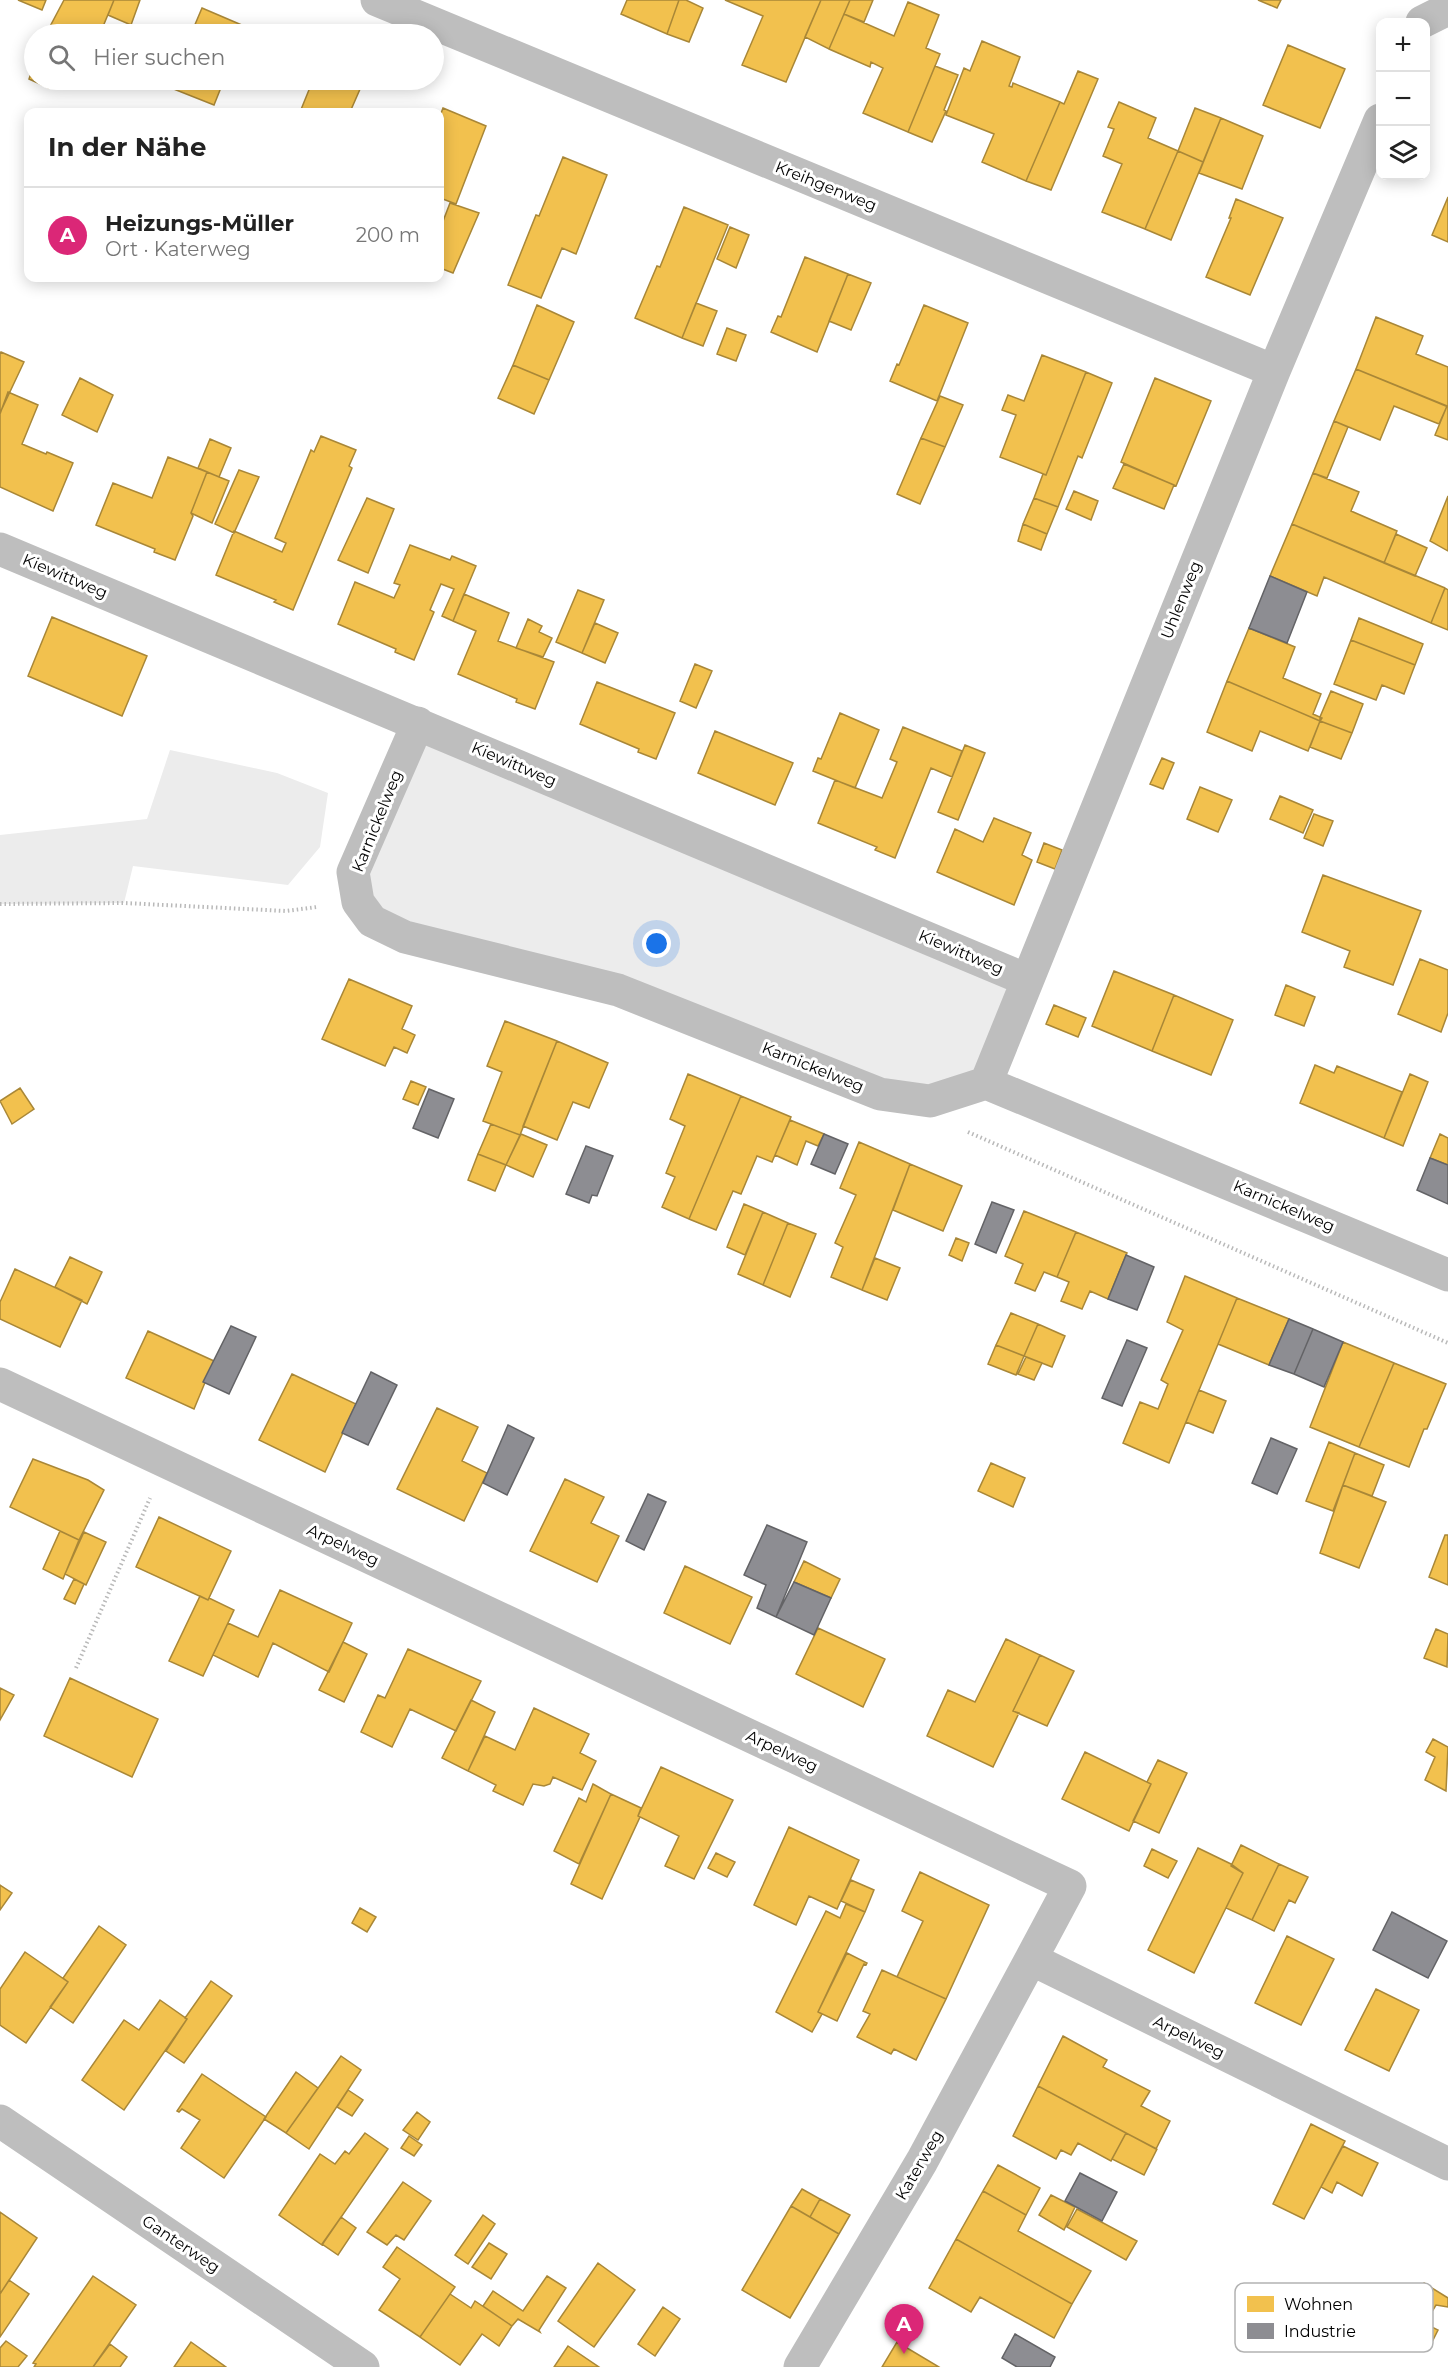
<!DOCTYPE html>
<html lang="de">
<head>
<meta charset="utf-8">
<style>
  :root { --surface:#fff; --page:#f2f2f2; --text:#222; --muted:#767676; --line:#e0e0e0; --accent:#db2777 }
  body { margin:0; font-family:Montserrat,sans-serif; background:var(--page); color:var(--text) }
  .controls { position:absolute; right:18px; top:18px; display:grid; overflow:hidden; border-radius:12px; box-shadow:0 3px 15px #0003 }
  .controls button { width:54px; height:54px; display:grid; place-items:center; padding:0; border:0; border-bottom:2px solid var(--line); background:var(--surface); color:var(--text); font:30px sans-serif }
  .you { position:absolute; left:657px; top:944px; width:21px; height:21px; margin:-15px; border:4px solid #fff; border-radius:50%; background:#1a73e8; box-shadow:0 0 0 9px #1a73e833 }
  .badge { display:grid; place-items:center; width:39px; height:39px; border-radius:50%; background:var(--accent); color:#fff; font-size:20px; font-weight:700 }
  .pin { position:absolute; translate:-50% -50px; filter:drop-shadow(0 2px 3px #0008) }
  .pin::after { content:''; position:absolute; top:32px; width:21px; height:18px; background:inherit; clip-path:polygon(0 0,100% 0,50% 100%) }
  .list { margin:0; padding:0; list-style:none }
  h2 { display:flex; justify-content:space-between; align-items:center; height:78px; margin:0; padding:0 24px; font-size:26px }
  h2 small { font-size:20px; font-weight:400; color:var(--muted) }
  .list li { display:grid; grid-template-columns:39px 1fr auto; gap:18px; align-items:center; box-sizing:border-box; height:96px; padding:0 24px; border-top:2px solid var(--line) }
  .list b { display:block; font-size:22px; white-space:nowrap }
  .list p { margin:0; font-size:20px; white-space:nowrap; color:var(--muted) }
  .list em { font-size:20px; font-style:normal; color:var(--muted) }
  .icon { flex:none; width:33px; height:33px; fill:none; stroke:currentColor; stroke-width:2; stroke-linecap:round; stroke-linejoin:round }
  .map { position:relative; flex:none; width:1448px; height:2367px; overflow:hidden }
  .search { position:absolute; background:var(--surface); box-shadow:0 3px 15px #0003; left:24px; top:24px; width:420px; height:66px; display:flex; align-items:center; gap:15px; box-sizing:border-box; padding:0 21px; border-radius:33px; color:var(--muted); font-size:22px }
  .panel { position:absolute; background:var(--surface); box-shadow:0 3px 15px #0003; left:24px; top:108px; width:420px; height:174px; border-radius:12px }
  .map>svg:first-child { display:block }
  .green { fill:#ececec }
  .homes { fill:#f2c14e; stroke:#a98737; stroke-width:1.5 }
  .industry { fill:#8d8d92; stroke:#636366; stroke-width:1.5 }
  .lines { fill:none; stroke-linecap:round; stroke-linejoin:round }
  .path { stroke:#b9b9b9; stroke-width:4; stroke-dasharray:1.5 3; stroke-linecap:butt }
  .minor { stroke:#bebebe; stroke-width:33 }
  .labels { text-anchor:middle; dominant-baseline:central; stroke-width:6; stroke-linejoin:round; paint-order:stroke }
  .street-label { font-size:16px; fill:#000; stroke:#fff }
  .key { fill:#fff; stroke:#b2b2b2; stroke-width:1.5 }
  .key-label { font-size:16px; fill:#000 }
</style>
</head>
<body>
<div class="map">
<svg width="1448" height="2367" viewBox="0 0 1448 2367">
  <rect width="100%" height="100%" fill="#fff"/>
  <!-- green -->
  <path class="green" d="M418,723l609,257 -41,103 -56,18 -525,-164 -47,-35z
    M170,750l107,23 51,20 -8,54 -32,38 -155,-19 -9,37 -124,1v-69l147,-16z"/>
  <!-- homes -->
  <path class="homes" d="M18,0h28l-4,10z
    M64,0h50l-12,29 2,1 -2,4h-56z
    M114,0h26l-9,25 -23,-10z
    M627,0h52l-12,34 -46,-20z
    M679,0h7l17,8 -14,34 -22,-8z
    M725,0h96l-35,82 -44,-17 21,-49z
    M821,0h29l-21,49 -24,-12z
    M850,0h23l-9,22 -20,-8z
    M1258,0h23l-4,8z
    M908,2l31,13 -13,33 14,6 -32,78 -45,-19 20,-45 -12,-6 -1,5 -41,-18 15,-35 50,22z
    M202,8l42,18 -3,8h-50z
    M982,41l38,16 -11,29 3,1 1,-4 47,19 -34,79 -44,-19 12,-28 -48,-19 18,-47 6,3z
    M1288,45l57,24 -25,59 -57,-23z
    M34,64v16h18l-3,8 -20,-9z
    M935,66l23,9 -14,35 2,1 -14,31 -24,-10z
    M1078,71l20,8 -47,111 -25,-9 34,-79 4,2z
    M151,80h73l-10,25z
    M313,80h51l-14,32h-50z
    M1119,102l37,16 -8,20 30,13 -33,78 -43,-17 20,-48 -19,-8 11,-27 -6,-2z
    M443,108l43,18 -30,78 -16,-6v-82z
    M1195,108l26,10 -18,44 -25,-11z
    M1221,118l42,18 -21,53 -43,-16z
    M1178,151l25,11 -32,78 -26,-11z
    M563,157l44,18 -31,79 -14,-6 -21,50 -33,-13 28,-70 3,1z
    M1448,197v45l-16,-7z
    M1236,199l47,19 -33,77 -44,-18 25,-59h-2z
    M450,203l29,10 -26,60 -13,-5v-39z
    M684,207l44,18 -46,113 -47,-20 22,-52 3,1z
    M730,227l19,8 -13,33 -19,-9z
    M805,257l43,17 -31,78 -46,-20 7,-16 3,1z
    M848,274l23,9 -20,47 -22,-9z
    M696,303l21,8 -14,35 -21,-8z
    M537,305l37,17 -25,58 -36,-15z
    M924,305l44,18 -31,78 -47,-20 7,-17 2,1z
    M1376,317l47,19 -7,18 32,13v40l-92,-38z
    M727,328l19,7 -10,26 -19,-7z
    M1,352l23,10 -24,51v-59z
    M1042,355l44,17 -40,103 -46,-18 16,-42 -14,-5 6,-15 16,6z
    M513,365l36,15 -15,34 -36,-16z
    M1356,369l91,37 -8,18 -45,-18 -14,34 -46,-19z
    M1086,372l26,11 -30,75 -4,-2 -20,51 -24,-9 9,-24 3,1z
    M80,378l33,17 -16,37 -35,-17z
    M1155,378l56,23 -35,85 -55,-24z
    M8,392l30,13 -16,39 24,10 1,-2 26,11 -20,48 -53,-24v-73z
    M940,396l23,9 -18,42 -24,-9z
    M1447,406l1,1v33l-13,-5z
    M1334,421l14,6 -21,51 -14,-5z
    M321,436l35,14 -7,16 3,2 -59,142 -19,-8 2,-2 -60,-25 18,-44 48,21 4,-9 -11,-5 36,-88 3,2z
    M921,438l24,9 -25,57 -23,-10z
    M210,439l21,9 -12,29 -21,-9z
    M168,457l39,15 -16,41 2,3 -18,44 -21,-8 1,-3 -59,-24 17,-42 39,15z
    M1124,464l50,21 -10,24 -51,-21z
    M239,470l20,7 -25,56 -19,-9z
    M207,472l22,9 -17,42 -21,-10z
    M1313,473l46,19 -8,19 46,20 -13,32 -92,-39z
    M1074,491l24,10 -7,19 -25,-11z
    M1448,496v55l-18,-10z
    M367,498l27,11 -26,64 -30,-13z
    M1034,498l24,9 -11,27 -24,-10z
    M1023,524l24,10 -6,16 -23,-9z
    M1292,524l153,64 -14,35 -107,-46 -7,19 -47,-20z
    M1396,534l31,14 -12,28 -31,-13z
    M410,545l40,15 2,-4 24,10 -23,55 -11,-5 12,-27 -13,-5 -11,26 4,2 -20,48 -19,-8 1,-3 -58,-25 17,-42 39,16 6,-13 -6,-2z
    M1445,588l3,2v40l-17,-7z
    M578,590l26,10 -22,53 -26,-11z
    M464,594l45,19 -11,28 56,21 -19,47 -19,-7 1,-3 -59,-25 18,-43 -23,-10z
    M52,617l95,39 -25,60 -94,-40z
    M1359,618l64,26 -8,21 -64,-25z
    M528,619l14,7 -3,6 13,6 -9,19 -27,-9z
    M595,623l23,10 -13,30 -23,-10z
    M1249,628l46,19 -12,31 38,16 -8,20 9,4 -2,3 -93,-40z
    M1351,640l64,25 -11,29 -22,-9 -6,15 -42,-16z
    M695,664l17,7 -16,37 -16,-7z
    M1227,681l93,40 -12,30 -48,-20 -8,20 -45,-19z
    M597,682l78,31 -19,46 -18,-7 1,-3 -59,-25z
    M1331,691l32,13 -11,29 -32,-12v-4z
    M840,713l39,17 -24,58 -42,-17 5,-13 3,1z
    M1320,721l32,12 -11,26 -31,-12z
    M903,727l59,24 -10,26 -21,-9 -36,90 -20,-8 2,-3 -59,-24 17,-43 47,18 15,-36 -7,-3z
    M715,731l78,32 -18,42 -77,-32z
    M965,745l20,8 -27,67 -20,-8z
    M1162,758l12,5 -11,26 -13,-5z
    M1200,787l32,13 -14,32 -31,-13z
    M1280,796l33,14 -10,23 -33,-14z
    M1314,814l19,7 -10,25 -19,-8z
    M994,818l37,15 -9,22 10,5 -18,45 -77,-33 18,-43 28,13z
    M1044,843l18,7 -7,19 -18,-7z
    M1323,875l98,36 -28,74 -49,-18 6,-16 -48,-19z
    M1420,959l28,11v43l-7,19 -43,-18z
    M1114,971l60,24 -22,56 -60,-25z
    M349,979l63,27 -10,23 13,6 -8,18 -13,-6 -9,19 -63,-27z
    M1286,985l29,12 -11,29 -29,-11z
    M1174,995l59,25 -22,55 -59,-24z
    M1054,1005l32,13 -8,19 -32,-13z
    M505,1021l52,20 -37,94 -37,-14 19,-49 -15,-6z
    M557,1041l51,22 -19,45 -16,-6 -16,38 -34,-14z
    M1315,1065l19,8 3,-7 65,26 -18,46 -84,-35z
    M688,1074l53,22 -52,123 -27,-12 13,-30 -9,-4 19,-47 -15,-7z
    M1410,1074l18,8 -25,64 -19,-8z
    M411,1081l15,6 -8,18 -15,-6z
    M20,1088l14,21 -22,15 -12,-23z
    M741,1096l50,21 -19,45 -15,-6 -16,38 -8,-3 -17,39 -27,-11z
    M790,1120l34,14 -6,12 -12,-5 -9,24 -22,-10z
    M491,1124l29,11 -14,30 -28,-11z
    M521,1134l26,11 -14,32 -27,-12z
    M1440,1134l8,4v27l-18,-7z
    M859,1142l51,22 -48,126 -31,-13 12,-30 -8,-4 21,-48 -16,-7z
    M478,1154l28,11 -11,26 -27,-11z
    M910,1164l52,22 -19,45 -50,-21z
    M744,1204l19,8 -18,43 -18,-8z
    M1024,1211l52,21 -19,45 -13,-5 -9,19 -20,-8 8,-19 -18,-8z
    M763,1212l25,11 -25,62 -25,-11z
    M788,1223l28,11 -26,63 -27,-12z
    M1076,1232l51,21 -19,46 -18,-8 -8,18 -21,-8 8,-19 -12,-5z
    M956,1238l13,5 -7,18 -13,-6z
    M70,1257l32,15 -15,32 -32,-17z
    M875,1258l25,10 -13,32 -25,-10z
    M15,1269l67,31 -22,47 -60,-28v-17z
    M1185,1276l52,22 -68,165 -46,-20 17,-41 18,7 10,-25 -7,-4 22,-50 -16,-8z
    M1237,1298l52,21 -20,46 -51,-21z
    M1011,1313l27,11 -14,32 -28,-11z
    M1038,1324l27,12 -13,31 -28,-11z
    M148,1331l66,30 -20,48 -68,-31z
    M1343,1342l51,21 -35,84 -49,-20z
    M996,1345l28,11 -8,19 -28,-11z
    M1026,1357l16,6 -8,17 -16,-6z
    M1394,1363l52,21 -19,45h-3l-15,38 -50,-20z
    M292,1374l64,30 -31,68 -66,-32z
    M1199,1390l27,11 -13,32 -27,-11z
    M437,1408l41,19 -16,34 25,12 -23,48 -67,-32z
    M1329,1442l26,11 -22,58 -27,-10z
    M1355,1453l29,12 -12,31 -29,-11z
    M33,1459l55,21 16,10 -25,50 -69,-33z
    M991,1463l34,15 -12,29 -35,-16z
    M565,1479l39,18 -13,26 28,13 -22,46 -67,-31z
    M1343,1485l43,17 -27,66 -39,-15z
    M159,1517l72,34 -23,49 -72,-33z
    M60,1531l19,9 -16,39 -20,-10z
    M84,1532l22,10 -20,43 -21,-11z
    M1445,1535h3v50l-19,-8z
    M804,1561l36,18 -9,19 -37,-16z
    M685,1566l67,31 -22,47 -66,-31z
    M74,1579l10,5 -9,20 -11,-5z
    M280,1590l72,33 -23,49 -56,-29 -15,34 -45,-22 15,-32 30,14z
    M200,1596l8,4 1,-2 25,12 -31,66 -34,-15z
    M818,1628l67,31 -22,48 -67,-33z
    M1436,1629l12,5 -1,33 -23,-9z
    M1006,1639l34,16 -27,56 6,2 -26,54 -66,-31 21,-46 27,12z
    M343,1642l24,12 -23,48 -25,-12z
    M408,1649l73,32 -25,50 -46,-22 -18,38 -31,-15 17,-37 7,3z
    M1040,1655l34,16 -27,55 -34,-15z
    M70,1678l88,41 -26,58 -88,-41z
    M0,1688l14,7 -14,25z
    M471,1700l24,12 -27,59 -26,-13z
    M534,1708l55,26 -9,19 16,8 -14,29 -29,-13 -3,7 -6,2 -11,-2 -10,21 -30,-14 3,-6 -28,-14 17,-35 30,14z
    M1433,1739l15,8 -2,44 -21,-11 10,-23 -9,-5z
    M1085,1752l66,32 -22,47 -67,-32z
    M1158,1760l29,13 -28,60 -26,-12 18,-37 -4,-2z
    M661,1767l72,33 -39,79 -29,-13 14,-30 -41,-20z
    M593,1784l18,10 -32,70 -25,-13 25,-53 7,4z
    M611,1794l30,14 -3,8 2,1 -38,82 -31,-15z
    M789,1827l70,33 -22,49 -28,-13 -13,29 -42,-20z
    M1241,1845l38,19 -27,56 -26,-12 17,-35 -12,-7z
    M1198,1848l33,16 12,9 -49,100 -46,-23z
    M1152,1849l25,12 -9,17 -24,-12z
    M716,1853l19,9 -8,15 -19,-9z
    M1279,1864l29,13 -13,26 -6,-3 -15,31 -22,-11z
    M920,1872l69,33 -43,94 -49,-22 26,-56 -21,-10z
    M851,1880l23,10 -9,22 -24,-11z
    M0,1885l12,8 -12,17z
    M846,1904l19,8 -47,100 4,2 -10,18 -36,-20 50,-101 14,7z
    M360,1908l16,9 -9,15 -15,-9z
    M99,1926l27,19 -53,78 -23,-16 18,-25 -5,-4z
    M1287,1936l47,23 -33,66 -46,-22z
    M25,1952l43,30 -42,61 -26,-18v-36z
    M847,1953l20,10 -1,2 -2,-1 -27,57 -19,-9z
    M882,1970l64,29 -30,61 -22,-11 -3,5 -34,-17 13,-23 -7,-3z
    M211,1981l21,15 -48,67 -18,-12 21,-32 -2,-1z
    M1376,1989l43,21 -30,61 -44,-21z
    M160,2000l27,19 -63,91 -42,-30 42,-60 15,10z
    M1063,2036l44,24 -4,7 47,24 -9,15 29,15 -14,28 -118,-63z
    M341,2056l20,14 -52,79 -23,-16z
    M296,2072l22,16 -32,45 -22,-14z
    M202,2074l64,43 -42,61 -43,-30 19,-28 -18,-11 -3,3 -2,-1z
    M1038,2086l88,47 -15,28 -33,-18 -7,12 -10,-5 -5,9 -43,-23z
    M348,2090l15,10 -11,16 -15,-9z
    M417,2112l13,10 -12,18 -15,-10z
    M1311,2124l34,17 -41,78 -31,-15z
    M365,2133l23,16 -66,96 -43,-30 41,-61 15,10 10,-13 4,3z
    M1126,2133l31,16 -13,26 -32,-16z
    M409,2136l13,9 -8,11 -13,-8z
    M1343,2146l35,17 -16,33 -25,-14 -5,11 -11,-6z
    M998,2165l42,23 -14,27 -43,-24z
    M403,2182l28,19 -27,39 -8,-5 -9,10 -20,-13z
    M802,2189l18,10 -10,18 -19,-11z
    M983,2191l43,24 -8,16 73,40 -19,33 -116,-65z
    M1051,2195l24,12 -11,23 -25,-15z
    M820,2199l30,16 -11,19 -29,-17z
    M791,2206l48,28 -49,84 -48,-28z
    M1077,2209l60,32 -11,19 -59,-33z
    M0,2212l37,26 -37,56z
    M483,2215l12,9 -27,40 -13,-9z
    M341,2217l15,11 -18,27 -16,-11z
    M956,2239l116,65 -18,34 -74,-41 -9,15 -42,-24z
    M489,2243l18,11 -16,25 -19,-12z
    M397,2247l58,40 -35,50 -41,-27 21,-31 -17,-12z
    M598,2263l37,27 -41,57 -36,-26z
    M93,2276l43,29 -43,62h-59l2,-3 -3,-1z
    M547,2276l19,12 -27,42 1,2 -22,-13 -6,7 -29,-20 10,-15 30,20z
    M9,2280l20,14 -29,43v-43z
    M1424,2283l24,15v9l-12,-2 -6,10 -18,-9z
    M450,2294l21,14 4,-7 37,25 -13,20 -17,-12 -22,31 -40,-28z
    M663,2307l17,12 -25,37 -17,-12z
    M1408,2315l30,15 -9,18 -30,-15z
    M6,2341l21,15 -9,11h-18v-19z
    M191,2342l35,25h-52z
    M897,2342l42,25h-57z
    M110,2344l17,13 -7,10h-27z
    M568,2346l31,21h-45z"/>
  <!-- industry -->
  <path class="industry" d="M1270,576l37,16 -20,51 -38,-15z
    M429,1089l25,10 -16,39 -25,-10z
    M824,1134l24,10 -13,30 -24,-10z
    M586,1146l27,10 -16,40 -5,-1 -3,8 -23,-9z
    M1430,1158l18,7v39l-31,-14z
    M992,1202l22,8 -18,43 -21,-9z
    M1126,1255l28,12 -17,43 -29,-11z
    M1289,1319l24,10 -19,45 -25,-9z
    M231,1326l25,11 -27,57 -26,-12z
    M1313,1329l30,13 -19,45 -30,-13z
    M1127,1340l20,8 -25,58 -20,-8z
    M371,1372l26,13 -29,60 -26,-12z
    M508,1425l26,13 -27,57 -24,-12z
    M1271,1438l26,11 -20,45 -25,-11z
    M648,1494l18,8 -22,48 -18,-9z
    M767,1525l40,17 -31,75 -19,-9 9,-23 -22,-10z
    M794,1582l37,16 -17,37 -38,-18z
    M1392,1912l55,29 -19,37 -55,-28z
    M1080,2173l37,19 -15,29 -37,-20z
    M1015,2334l40,23 -5,10h-33l-15,-9z"/>
  <g class="lines">
    <!-- path -->
    <path class="path" d="M0,904l124,-1 162,8 31,-4
      M968,1132l480,211
      M76,1668l74,-170"/>
    <!-- minor -->
    <path class="minor" d="M377,0l897,371
      M1422,22l26,-13
      M0,549l1027,431
      M418,723l-65,149 5,30 14,19 33,16 213,53 262,104 50,7 56,-18 462,192
      M986,1083l288,-712 106,-251
      M0,1384l1070,502 -39,73 417,205
      M0,2121l363,246
      M800,2367l122,-206 109,-202"/>
  </g>
  <g class="labels">
    <!-- street labels -->
    <g class="street-label">
      <text transform="translate(826 186) rotate(22)">Kreihgenweg</text>
      <text transform="translate(65 576) rotate(23)">Kiewittweg</text>
      <text transform="translate(1181 600) rotate(-68)">Uhlenweg</text>
      <text transform="translate(514 764) rotate(23)">Kiewittweg</text>
      <text transform="translate(377 821) rotate(-68)">Karnickelweg</text>
      <text transform="translate(961 952) rotate(23)">Kiewittweg</text>
      <text transform="translate(813 1067) rotate(22)">Karnickelweg</text>
      <text transform="translate(1284 1206) rotate(23)">Karnickelweg</text>
      <text transform="translate(343 1545) rotate(25)">Arpelweg</text>
      <text transform="translate(782 1751) rotate(25)">Arpelweg</text>
      <text transform="translate(1189 2037) rotate(26)">Arpelweg</text>
      <text transform="translate(919 2165) rotate(-60)">Katerweg</text>
      <text transform="translate(181 2244) rotate(34)">Ganterweg</text>
    </g>
  </g>
  <!-- legend -->
  <rect x="1235" y="2283" width="198" height="69" rx="9" class="key"/>
  <rect x="1247" y="2296" width="27" height="16" fill="#f2c14e"/>
  <rect x="1247" y="2323" width="27" height="16" fill="#8d8d92"/>
  <g class="key-label">
    <text x="1284" y="2310">Wohnen</text>
    <text x="1284" y="2337">Industrie</text>
  </g>
</svg>
<div class="controls">
<button>+</button>
<button>−</button>
<button><svg class="icon" aria-label="layers" viewBox="0 0 24 24"><path d="M12 4l9 5-9 5-9-5zM3 14l9 5 9-5"/></svg></button>
</div>
<div class="you"></div>
<div class="pin badge" style="left:904px;top:2354px">A</div>
<div class="search"><svg class="icon" aria-label="search" viewBox="0 0 24 24"><circle cx="10" cy="10" r="6"/><path d="M15 15l6 6"/></svg>Hier suchen</div>
<section class="panel">
<h2>In der Nähe<small></small></h2>
<ul class="list">
<li><span class="badge">A</span><div><b>Heizungs-Müller</b><p>Ort · Katerweg</p></div><em>200 m</em></li>
</ul>
</section>
</div>
</body>
</html>
